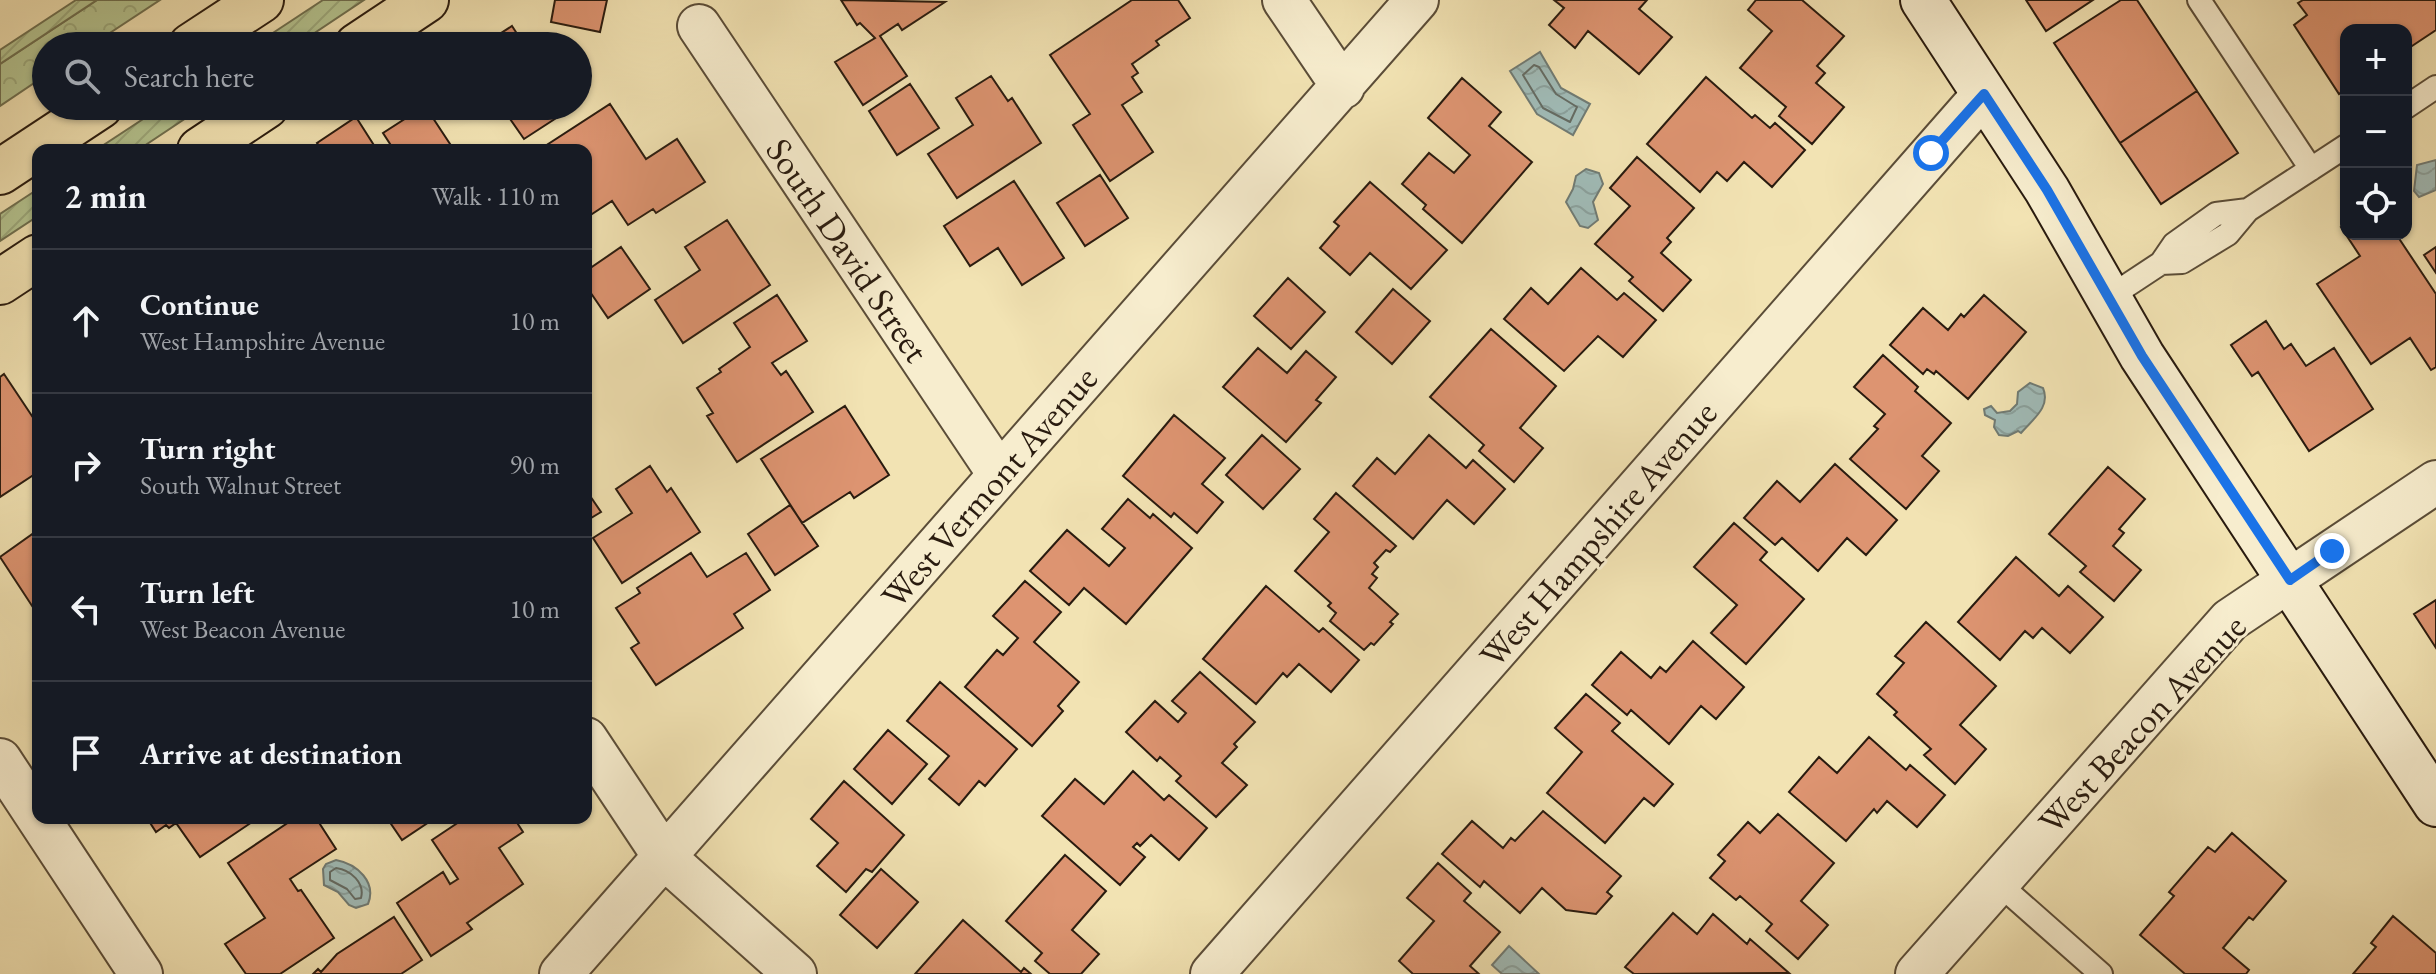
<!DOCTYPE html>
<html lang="en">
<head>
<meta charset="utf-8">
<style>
  :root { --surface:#171b24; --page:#20242c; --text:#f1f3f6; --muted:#9ea1a6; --line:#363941 }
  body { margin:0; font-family:"EB Garamond",serif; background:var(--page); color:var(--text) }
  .controls { position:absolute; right:24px; top:24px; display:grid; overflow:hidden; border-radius:16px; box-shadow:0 2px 6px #0004 }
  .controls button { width:72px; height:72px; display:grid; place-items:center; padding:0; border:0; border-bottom:2px solid var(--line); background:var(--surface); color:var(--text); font:40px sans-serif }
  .stop { position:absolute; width:24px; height:24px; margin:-18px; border:6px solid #1a73e8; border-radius:50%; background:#fff }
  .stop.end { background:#1a73e8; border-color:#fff; box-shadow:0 2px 8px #0008 }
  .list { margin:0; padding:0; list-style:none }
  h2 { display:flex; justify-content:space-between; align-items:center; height:104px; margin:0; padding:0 32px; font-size:34px }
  h2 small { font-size:26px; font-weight:400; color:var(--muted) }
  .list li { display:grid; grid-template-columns:52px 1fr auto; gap:24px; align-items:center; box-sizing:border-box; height:144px; padding:0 32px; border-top:2px solid var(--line) }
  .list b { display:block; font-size:30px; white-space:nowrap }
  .list p { margin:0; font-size:26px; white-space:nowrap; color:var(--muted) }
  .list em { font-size:26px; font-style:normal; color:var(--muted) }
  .icon { flex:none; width:44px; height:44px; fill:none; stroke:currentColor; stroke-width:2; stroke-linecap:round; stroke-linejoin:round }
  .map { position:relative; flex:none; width:2436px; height:974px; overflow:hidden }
  .search { position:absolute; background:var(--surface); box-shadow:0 2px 6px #0004; left:32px; top:32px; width:560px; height:88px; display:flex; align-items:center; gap:20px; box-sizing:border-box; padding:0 28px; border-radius:44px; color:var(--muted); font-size:30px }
  .panel { position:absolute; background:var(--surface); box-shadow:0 2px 6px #0004; left:32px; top:144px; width:560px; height:680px; border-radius:16px }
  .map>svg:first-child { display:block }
  .forest { fill:url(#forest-crowns); stroke:#6f7050; stroke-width:2 }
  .garden { fill:url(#garden-furrows); stroke:#6f7050; stroke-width:2 }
  .water { fill:url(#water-waves); stroke:#707b74; stroke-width:2 }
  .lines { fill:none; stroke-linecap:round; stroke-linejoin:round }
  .shore { stroke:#646b63; stroke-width:2 }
  .building { fill:#dd9471; stroke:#291b0f; stroke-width:2 }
  .lane-casing { stroke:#5b4d38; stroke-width:26 }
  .street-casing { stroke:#5b4d38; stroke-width:46 }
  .secondary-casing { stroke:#291b0f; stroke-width:48 }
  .primary-casing { stroke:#291b0f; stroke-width:48 }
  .lane { stroke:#f7edce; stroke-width:22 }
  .street { stroke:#f7edce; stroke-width:42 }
  .secondary { stroke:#f7edce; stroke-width:44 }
  .primary { stroke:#f2e3b3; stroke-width:44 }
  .route { stroke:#1a73e8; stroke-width:10 }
  .labels { text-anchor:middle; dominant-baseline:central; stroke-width:6; stroke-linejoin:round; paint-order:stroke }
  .street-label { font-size:36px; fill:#291b0f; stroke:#f7edce }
</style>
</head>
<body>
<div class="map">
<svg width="2436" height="974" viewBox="0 0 2436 974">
  <defs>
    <pattern id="forest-crowns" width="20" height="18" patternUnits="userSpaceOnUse" patternTransform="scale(2)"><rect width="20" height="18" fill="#b5c591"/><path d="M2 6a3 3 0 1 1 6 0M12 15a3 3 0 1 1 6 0" fill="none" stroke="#9ca97c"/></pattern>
    <pattern id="garden-furrows" width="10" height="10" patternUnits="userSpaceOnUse" patternTransform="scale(2)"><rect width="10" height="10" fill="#b5c591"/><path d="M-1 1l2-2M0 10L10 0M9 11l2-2" fill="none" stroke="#9ca97c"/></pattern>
    <pattern id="water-waves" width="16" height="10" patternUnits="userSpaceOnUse" patternTransform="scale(2)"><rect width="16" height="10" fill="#a0bbb7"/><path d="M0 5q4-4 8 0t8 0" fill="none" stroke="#8aa09c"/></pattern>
  </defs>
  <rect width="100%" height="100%" fill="#f2e3b3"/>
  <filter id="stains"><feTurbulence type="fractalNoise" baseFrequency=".0025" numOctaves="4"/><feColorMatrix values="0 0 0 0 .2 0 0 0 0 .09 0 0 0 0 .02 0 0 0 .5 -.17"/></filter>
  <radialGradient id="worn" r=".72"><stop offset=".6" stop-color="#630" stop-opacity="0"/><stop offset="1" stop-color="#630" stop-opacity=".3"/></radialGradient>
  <!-- forest -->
  <path class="forest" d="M97,0h63l-70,46h-44v29l-46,31v-42z"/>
  <!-- garden -->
  <path class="garden" d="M76,0h21l-97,64v-14z
    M323,0h41l-69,46h-42z
    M163,106h41l-66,44h-42z
    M38,189v27l-38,25v-27z"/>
  <!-- water -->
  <path class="water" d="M1540,52l21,36 29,16 -17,31 -36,-21 -27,-43z
    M2436,160v30l-17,7 -5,-6 3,-26z
    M1586,169l13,4 4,11 -10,18 5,18 -10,8 -8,-2 -14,-24 7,-13 3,-13z
    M2030,383l13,5c8,19 -10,31 -22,45l-3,-2 -10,5 -9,-1 -5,-8 1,-7 -10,-5 -1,-6 7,-3 6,7 13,-2 7,-7 1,-12z
    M336,860c21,4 41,22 32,44l-12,4 -7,-3 -11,-13 -14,-7 -1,-16 3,-5z
    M1509,946l30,28h-37l-10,-9z"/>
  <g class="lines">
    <!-- shore -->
    <path class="shore" d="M1534,65l5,2 17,27 21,13 -7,15 -27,-14 -20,-33z
      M336,868c15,2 29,15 25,30l-6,1 -8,-10 -17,-9v-8z"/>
  </g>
  <!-- building -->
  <path class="building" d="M555,0h52l-7,32 -49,-10z
    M841,0l104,2 -43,28 -4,-6 -18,12 27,40 -44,29 -28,-43 40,-24 -15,-15 -3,2z
    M1132,0h46l12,18 -34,23 3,4 -27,19 6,9 -6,4 10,15 -20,13 31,47 -43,29 -37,-56 17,-11 -40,-59z
    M1554,0h93l-8,9 33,28 -33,37 -51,-43 -13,17 -26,-23 15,-17z
    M1756,0h46l42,36 -27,30 8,7 -9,10 28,24 -32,37 -33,-28 7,-9 -46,-39 32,-37 -24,-21z
    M2026,0h67l-47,31z
    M2121,0h16l60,91 -77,52 -66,-100z
    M2303,0h133v30l-30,20v-20h-60v59l-7,5 -45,-69 13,-10 -9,-12z
    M512,26l13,20h-44z
    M991,76l17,25 4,-3 29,45 -84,55 -29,-44 45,-29 -17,-27z
    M1706,77l46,41 3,-3 15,13 5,-5 30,27 -33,37 -28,-25 -17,19 -10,-9 -17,20 -53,-48z
    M1462,78l39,34 -12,14 43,36 -70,81 -39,-34 3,-4 -24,-21 27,-31 25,20 16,-18 -42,-37z
    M910,84l29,44 -42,27 -28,-44z
    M2197,91l41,62 -77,51 -41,-61z
    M610,104l36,55 31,-20 28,43 -49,31 -3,-4 -25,16 -16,-24 -26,17v-68h-47z
    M425,106l29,44h-60l-11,-17z
    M501,106h65l1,5 -43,28z
    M356,117l21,33h-55l-5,-7z
    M1637,157l57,51 -27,30 4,4 -10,11 30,27 -28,31 -34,-30 4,-4 -38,-33 35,-38 -20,-18z
    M1100,175l28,43 -43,28 -28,-43z
    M1014,181l50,77 -42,27 -24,-37 -28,18 -26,-40z
    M1370,182l77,68 -36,39 -41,-36 -20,22 -30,-27 19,-22 -5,-4z
    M727,220l43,65 -87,58 -28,-43 45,-30 -15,-23z
    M2346,224v10h50l40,60v73l-5,3 -21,-32 -39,26 -54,-80 43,-28 -19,-29z
    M621,247l29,42 -42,29 -22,-32v-15z
    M2436,247v26l-12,-18z
    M1581,268l36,32 7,-7 32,27 -33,37 -25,-21 -34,35 -60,-52 27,-31 17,16z
    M1288,278l37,34 -34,37 -37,-33z
    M1393,289l37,32 -38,43 -36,-32z
    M777,295l30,46 -35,22 9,12 5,-4 27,41 -76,50 -30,-46 6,-3 -16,-25 24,-16 -2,-3 31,-22 -16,-24z
    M1984,295l42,37 -58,67 -32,-28 -2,3 -7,-5 -4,5 -33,-29 33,-37 25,22 13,-16 3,3z
    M2266,321l18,28 7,-5 15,22 28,-18 39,61 -64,42 -51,-79 -6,4 -21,-31z
    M1491,329l65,57 -36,42 23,20 -29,34 -35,-31 5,-6 -54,-48z
    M1258,348l29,25 19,-22 30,26 -20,23 5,3 -35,39 -63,-55z
    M1883,355l35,32 -3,4 36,32 -29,33 17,15 -33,38 -56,-50 28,-30 -4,-3 11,-12 -31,-27z
    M4,374l34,51v47l-38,25v-120z
    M845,406l44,69 -35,23 -4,-6 -48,31 -41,-64z
    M1174,415l51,43 -23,26 21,18 -26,31 -23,-20 -3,4 -48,-41z
    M1262,435l38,34 -37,40 -37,-34z
    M1429,435l37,33 7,-8 32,29 -31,35 -27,-24 -34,39 -60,-53 24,-28 18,16z
    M1835,464l62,56 -31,35 -19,-17 -29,33 -36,-33 -7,7 -31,-27 33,-37 23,21z
    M650,466l17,26 4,-4 29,44 -78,51 -29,-45 39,-25 -16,-24z
    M2108,467l37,32 -26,30 5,4 -11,13 28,24 -27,31 -34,-29 6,-6 -37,-32z
    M586,490l15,22 -15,9z
    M1336,493l60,53 -6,6 -4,-2 -12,13 4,4 -6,7 5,4 -8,10 29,26 -8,8 3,2 -19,21 -3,-2 -7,7 -34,-29 6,-8 -8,-7 3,-3 -36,-32 34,-39 -15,-13z
    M1128,499l22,19 3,-4 39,34 -66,76 -42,-36 -15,17 -39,-34 37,-41 42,36 16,-18 -23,-19z
    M790,505l28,41 -43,29 -27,-41z
    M1734,523l33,29 -7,8 44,39 -58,65 -35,-31 26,-28 -43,-38z
    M38,530v85l-38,-58z
    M691,553l16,24 39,-24 24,37 -36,24 9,14 -87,57 -25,-37 8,-5 -23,-35 24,-15 -3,-5z
    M2016,557l43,39 9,-10 35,31 -33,36 -28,-25 -9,10 -8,-7 -25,29 -42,-38z
    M1025,581l36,31 -27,30 45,40 -21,24 5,5 -31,35 -67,-59 32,-37 6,5 15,-17 -25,-22z
    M1266,586l53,46 4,-4 36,32 -28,32 -32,-28 -12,13 -4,-4 -27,31 -53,-45z
    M2436,600v48l-22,-34z
    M1926,622l70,64 -36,39 26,24 -31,35 -31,-29 7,-6 -37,-34 3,-3 -20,-18 27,-31 -9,-7z
    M1693,641l51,46 -28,32 -15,-13 -32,38 -38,-34 -4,5 -35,-30 29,-33 30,26 9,-11 6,5z
    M1200,672l55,50 -21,22 3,3 -15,16 25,22 -31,32 -40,-36 5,-5 -21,-19 -3,4 -31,-29 29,-31 23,21 8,-9 -14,-12z
    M940,682l77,67 -32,37 -6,-5 -20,24 -30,-26 20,-23 -42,-35z
    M1586,694l34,29 -8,8 61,53 -19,22 -10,-8 -39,45 -58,-50 35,-41 -27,-24z
    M888,730l39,34 -35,40 -38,-35z
    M1869,737l37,33 4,-5 35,30 -28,32 -30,-26 -10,12 -3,-4 -28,32 -57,-49 30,-35 18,16z
    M1133,771l31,29 5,-5 38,33 -28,32 -28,-25 -11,11 -3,-3 -4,4 12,10 -25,28 -78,-69 33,-37 29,25z
    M844,781l60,54 -32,37 -6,-3 -20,23 -29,-26 21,-23 -27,-24z
    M1543,811l78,65 -14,16 5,4 -16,18 -30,-4 -24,-22 -22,25 -36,-32 -4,6 -38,-33 30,-33 31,27 8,-10 4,3z
    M1778,814l56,49 -33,38 27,24 -30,34 -32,-28 6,-7 -32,-28 -4,4 -26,-22 15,-17 -7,-6 30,-33 12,11z
    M147,818h111l-58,39 -24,-34 -7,5 -3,-3 -10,7z
    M295,818h21l20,31 -46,30 8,12 3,-1 33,48 -54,36h-34l-21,-30 40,-26 -37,-55z
    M387,818h48l-33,22z
    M465,818h49l9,14 -24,16 24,36 -56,39 5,6 -41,27 -34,-53 46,-31 7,12 8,-5 -26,-39z
    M2232,833l54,48 -33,39 -4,-3 -26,31 26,22 -3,4h-61l-45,-39 34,-39 -5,-4 39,-45 7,5z
    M1065,855l41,36 -34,39 27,24 -18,20h-31l-15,-13 7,-8 -36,-32z
    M1438,863l33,30 -7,8 36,31 -30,34 9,8h-66l-14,-13 35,-40 -27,-23z
    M881,869l37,33 -41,46 -37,-33z
    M1673,913l24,21 16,-20 34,30 3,-5 39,34 -155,1 -9,-7z
    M2393,916l43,37v21h-83l23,-27 -5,-4z
    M394,917l28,43 -21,14h-88l5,-5 3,3 16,-18z
    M963,920l58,52 3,-4 7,6h-116z"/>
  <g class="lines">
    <!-- lane casing -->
    <g class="lane-casing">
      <path id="lane" d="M2199,0l112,169
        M2406,107l30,-20
        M2161,263l21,-1 46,-28 20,-24 98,-64
        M2108,298l53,-35 13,-19 42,-30 32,-4
        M1998,883l103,91"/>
    </g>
    <!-- street casing -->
    <g class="street-casing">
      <path id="street" d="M1284,0l59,87
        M699,26l300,448
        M586,739l79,119 130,116
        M0,760l141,214
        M561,974l856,-974
        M1212,974l772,-880
        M1917,974l313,-354 206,-138"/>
    </g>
    <!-- secondary casing -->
    <g class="secondary-casing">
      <path id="secondary" d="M1923,0l124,190 95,166 294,448"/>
    </g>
    <!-- primary casing -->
    <g class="primary-casing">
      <path id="primary" d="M191,46l70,-46
        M357,46l69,-46
        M200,150l66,-44
        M0,172l100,-66
        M0,282l38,-25"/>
    </g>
    <!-- lane -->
    <use href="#lane" class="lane"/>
    <!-- street -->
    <use href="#street" class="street"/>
    <!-- secondary -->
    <use href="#secondary" class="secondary"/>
    <!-- primary -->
    <use href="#primary" class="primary"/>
  </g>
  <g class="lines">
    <!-- route -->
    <path class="route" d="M1931,153l53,-59 63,96 95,166 148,224 42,-29"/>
  </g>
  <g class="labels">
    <!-- street labels -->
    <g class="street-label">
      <text transform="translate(848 250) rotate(56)">South David Street</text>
      <text transform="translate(989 487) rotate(-49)">West Vermont Avenue</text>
      <text transform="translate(1598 534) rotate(-49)">West Hampshire Avenue</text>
      <text transform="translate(2142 724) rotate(-47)">West Beacon Avenue</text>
    </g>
  </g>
  <rect width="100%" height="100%" filter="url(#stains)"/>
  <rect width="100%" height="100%" fill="url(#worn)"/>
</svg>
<div class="controls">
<button>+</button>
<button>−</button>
<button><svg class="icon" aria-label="locate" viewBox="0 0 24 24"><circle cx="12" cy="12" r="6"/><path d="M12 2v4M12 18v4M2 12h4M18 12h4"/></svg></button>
</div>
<div class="stop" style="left:1931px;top:153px"></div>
<div class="stop end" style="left:2332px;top:551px"></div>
<div class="search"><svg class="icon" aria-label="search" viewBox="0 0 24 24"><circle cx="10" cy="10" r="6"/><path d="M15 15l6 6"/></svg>Search here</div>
<section class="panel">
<h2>2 min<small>Walk · 110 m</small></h2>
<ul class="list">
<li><svg class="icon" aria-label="ahead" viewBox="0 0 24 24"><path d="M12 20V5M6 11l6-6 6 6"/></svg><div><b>Continue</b><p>West Hampshire Avenue</p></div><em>10 m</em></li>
<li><svg class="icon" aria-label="right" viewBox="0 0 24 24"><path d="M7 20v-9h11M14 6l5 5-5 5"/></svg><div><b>Turn right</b><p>South Walnut Street</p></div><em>90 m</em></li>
<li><svg class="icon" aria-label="left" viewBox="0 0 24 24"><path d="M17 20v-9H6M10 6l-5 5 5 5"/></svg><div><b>Turn left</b><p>West Beacon Avenue</p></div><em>10 m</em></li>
<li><svg class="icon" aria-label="arrive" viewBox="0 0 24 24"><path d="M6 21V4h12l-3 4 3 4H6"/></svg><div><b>Arrive at destination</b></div></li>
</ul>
</section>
</div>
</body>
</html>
